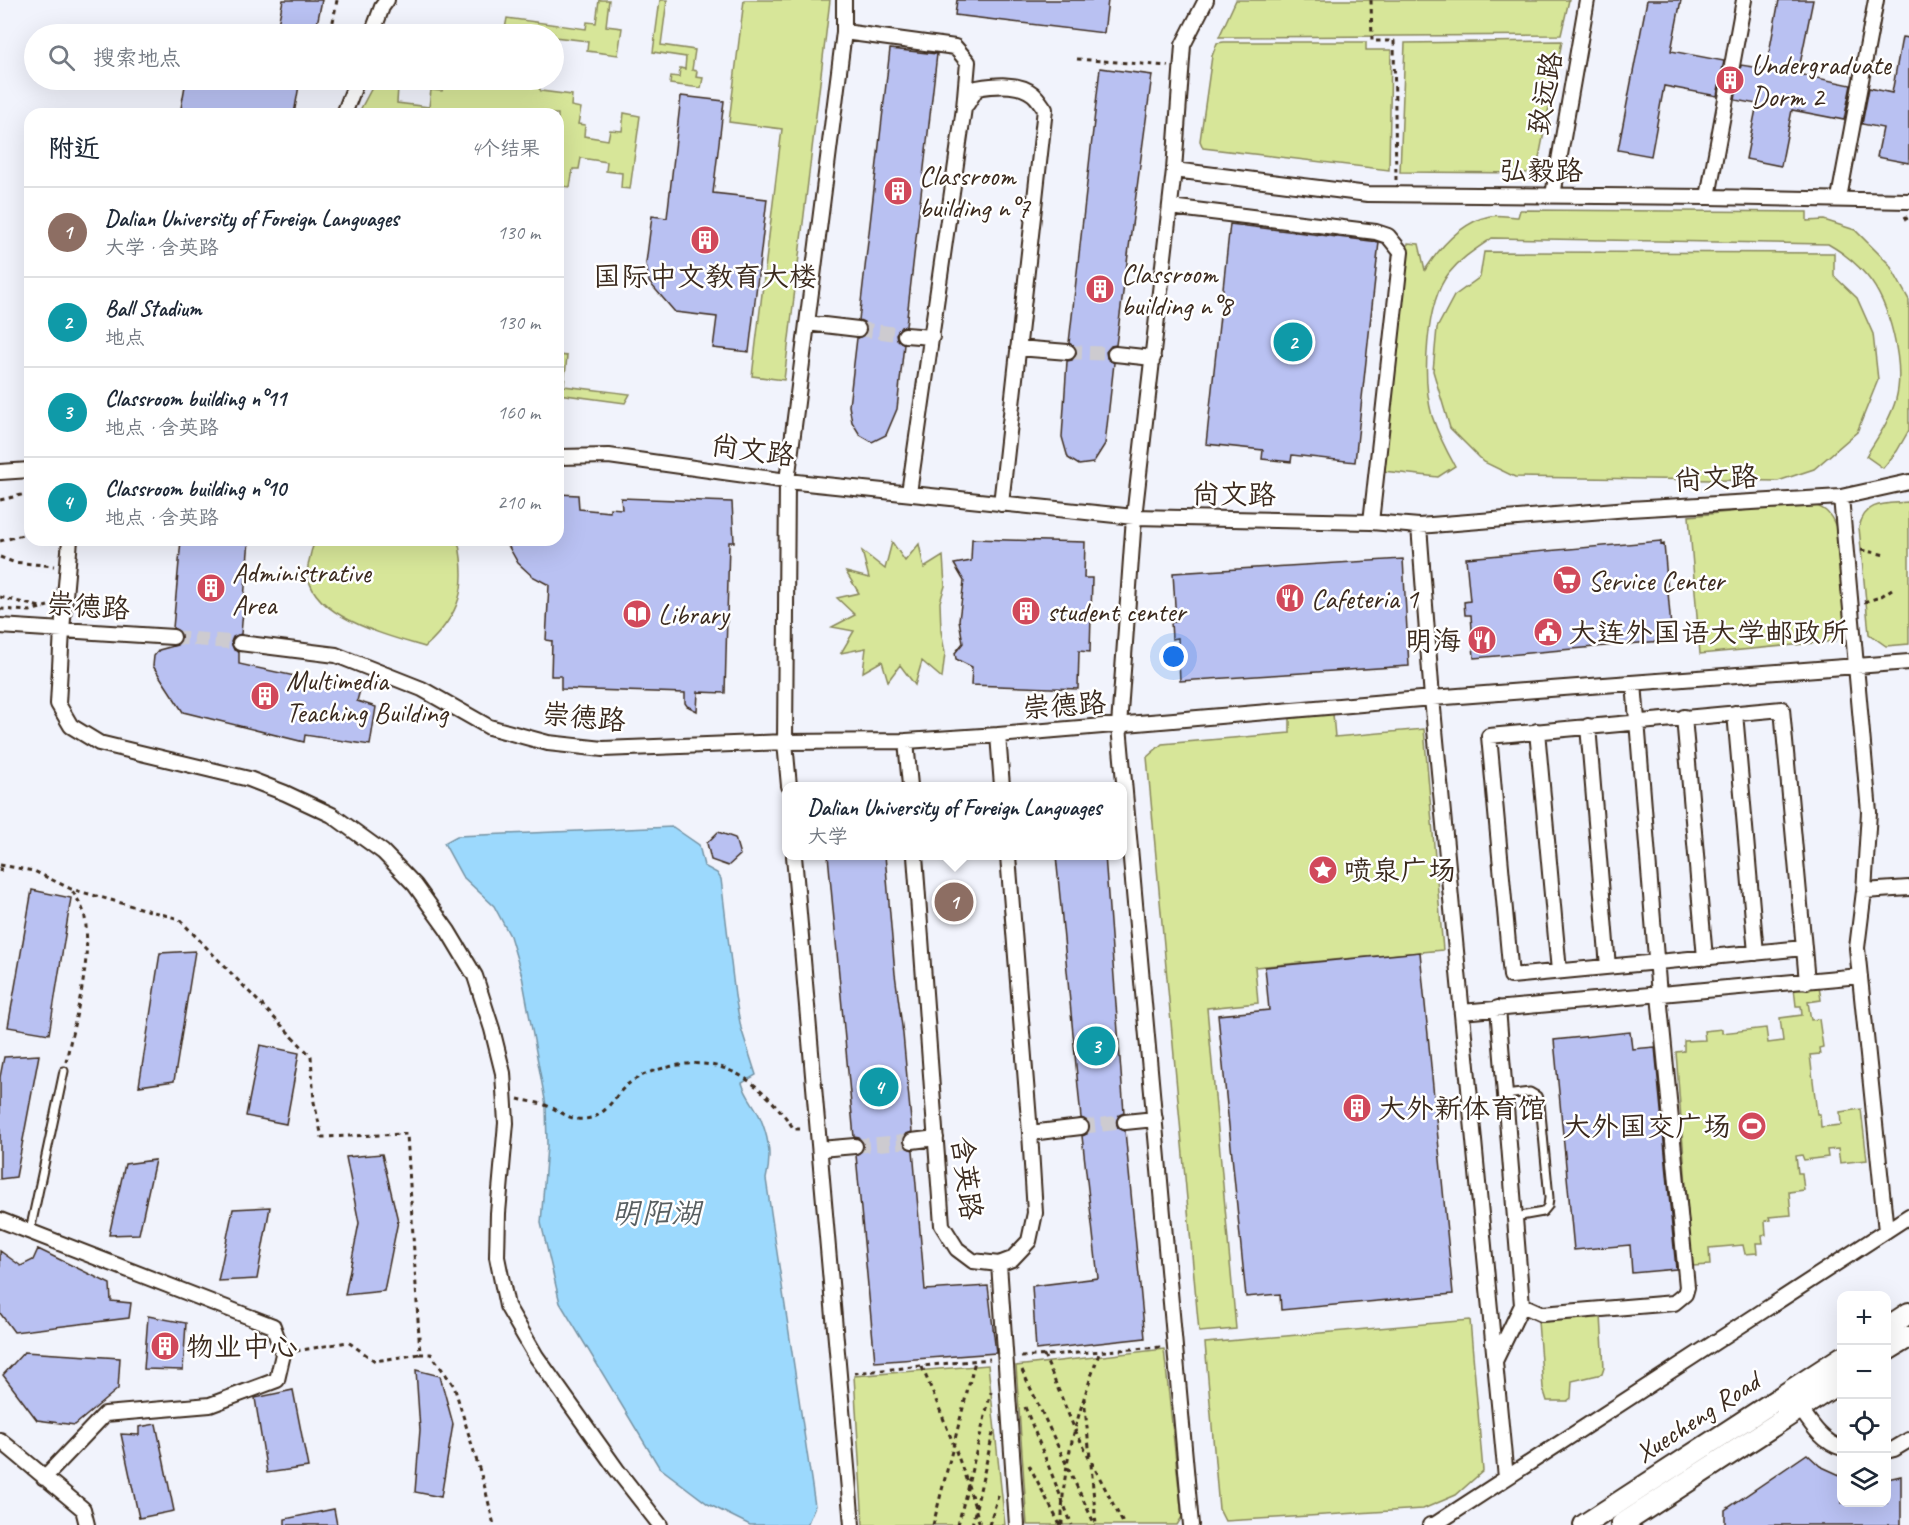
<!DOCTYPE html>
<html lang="zh">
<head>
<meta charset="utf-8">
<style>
  :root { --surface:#fff; --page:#f6f6f7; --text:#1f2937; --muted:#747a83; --line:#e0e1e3; --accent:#ea580c }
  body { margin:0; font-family:Caveat,"LXGW WenKai TC",sans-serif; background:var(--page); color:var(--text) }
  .controls { position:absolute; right:18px; bottom:18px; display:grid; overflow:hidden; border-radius:12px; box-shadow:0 6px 24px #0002 }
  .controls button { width:54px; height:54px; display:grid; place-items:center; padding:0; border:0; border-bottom:2px solid var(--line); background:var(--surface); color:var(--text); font:30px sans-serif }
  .you { position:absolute; left:1174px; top:657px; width:21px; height:21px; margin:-15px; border:4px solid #fff; border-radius:50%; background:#1a73e8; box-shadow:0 0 0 9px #1a73e833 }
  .badge { display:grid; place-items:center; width:39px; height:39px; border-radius:50%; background:var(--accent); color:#fff; font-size:20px; font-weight:700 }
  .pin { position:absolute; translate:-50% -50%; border:3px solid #fff; box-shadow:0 2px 6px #0006 }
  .popup { position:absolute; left:782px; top:782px; width:345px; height:78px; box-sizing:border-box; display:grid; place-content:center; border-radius:12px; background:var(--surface); filter:drop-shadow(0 2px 4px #0005); font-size:20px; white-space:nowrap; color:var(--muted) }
  .popup b { font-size:22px; color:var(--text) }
  .popup::after { content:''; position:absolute; left:50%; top:100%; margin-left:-12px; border:12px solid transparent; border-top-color:var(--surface) }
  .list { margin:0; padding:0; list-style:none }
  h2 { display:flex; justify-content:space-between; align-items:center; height:78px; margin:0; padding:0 24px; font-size:26px }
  h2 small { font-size:20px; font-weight:400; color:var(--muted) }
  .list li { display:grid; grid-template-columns:39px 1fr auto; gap:18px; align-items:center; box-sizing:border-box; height:90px; padding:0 24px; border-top:2px solid var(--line) }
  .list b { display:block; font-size:22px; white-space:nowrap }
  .list p { margin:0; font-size:20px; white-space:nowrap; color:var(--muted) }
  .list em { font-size:20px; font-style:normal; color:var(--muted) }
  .icon { flex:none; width:33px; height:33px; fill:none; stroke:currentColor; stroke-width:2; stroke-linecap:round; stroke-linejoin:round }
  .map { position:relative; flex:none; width:1909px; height:1525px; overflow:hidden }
  .search { position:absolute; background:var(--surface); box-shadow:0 6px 24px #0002; left:24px; top:24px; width:540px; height:66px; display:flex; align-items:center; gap:15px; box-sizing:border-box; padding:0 21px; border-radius:33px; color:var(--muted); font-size:22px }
  .panel { position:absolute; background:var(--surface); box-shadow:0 6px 24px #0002; left:24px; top:108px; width:540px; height:438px; border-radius:18px }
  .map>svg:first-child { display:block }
  .green { fill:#d7e699; stroke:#89885c; stroke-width:1.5 }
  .water { fill:#9cd9fd; stroke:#7593a4; stroke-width:1.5 }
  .building { fill:#b9c1f2; stroke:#3b2a1e; stroke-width:1.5 }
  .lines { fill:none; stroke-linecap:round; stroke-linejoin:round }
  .minor-tunnel { stroke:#cdcbd0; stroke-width:14; stroke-dasharray:14 7; stroke-linecap:butt }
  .service-casing { stroke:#3b2a1e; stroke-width:11 }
  .minor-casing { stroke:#3b2a1e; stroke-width:18 }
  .secondary-casing { stroke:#3b2a1e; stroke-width:24 }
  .path { stroke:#3b2a1e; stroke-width:3; stroke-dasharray:4.5 4.5; stroke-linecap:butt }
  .service { stroke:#fff; stroke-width:7 }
  .minor { stroke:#fff; stroke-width:14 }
  .secondary { stroke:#fff; stroke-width:20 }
  .labels { text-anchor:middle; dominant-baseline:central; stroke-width:5; stroke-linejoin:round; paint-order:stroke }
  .poi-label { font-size:28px; fill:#3b2a1e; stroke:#fff; text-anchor:start }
  .street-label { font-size:28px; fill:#3b2a1e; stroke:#fff }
  .water-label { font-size:30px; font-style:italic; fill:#585f61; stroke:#fff }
</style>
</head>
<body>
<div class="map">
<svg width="1909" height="1525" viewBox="0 0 1909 1525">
  <rect width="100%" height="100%" fill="#f1f3fc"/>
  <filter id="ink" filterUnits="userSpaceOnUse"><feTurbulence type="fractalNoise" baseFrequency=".0167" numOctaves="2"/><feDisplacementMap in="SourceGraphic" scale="12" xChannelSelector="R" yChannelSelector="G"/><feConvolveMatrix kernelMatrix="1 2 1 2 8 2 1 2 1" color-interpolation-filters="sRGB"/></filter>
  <g filter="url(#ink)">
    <!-- green -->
    <path class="green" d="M599,0h10l-3,26 16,2 -4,27 -31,-4 1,-10 -34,-4v-3l-37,-2 -1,2h-12l3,-16 79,11 1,-7 9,1z
      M660,0h7l-6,45 34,5 -3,20 5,1 -1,6 7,1 -2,10 -31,-4 1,-8 8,1 1,-9 5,1 1,-12 -33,-5z
      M744,0h86l-46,380 -32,-4 30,-247 -53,-7z
      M1236,0h333l-8,35 -342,2z
      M1562,41l-26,132 -136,-1 5,-129z
      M1224,42h142v8h25l-2,120 -186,-22 -3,-7 12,-85 5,-13z
      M444,80l27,3 4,-3h59l7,11 31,4 -1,11 10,2 -3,16 7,1 -1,11 24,4 2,-10 12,1 2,-18 16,3 -10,73 -9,-1 1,-15 -16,-2 1,-9 -26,-4 -2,11h-6l-3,18 -10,-1 -2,13v-85h-200l16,-30 24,3 -1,16 32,4 2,-17 11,1z
      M1520,210l287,2v9l17,-1 31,10 34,34 20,36v130l-12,21 -14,17 -17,-12c12,-19 24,-36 30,-57 9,-34 -6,-96 -29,-123 -10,-12 -25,-24 -39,-32l-336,-6c-16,11 -31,20 -43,35 -24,30 -27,106 -17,143 6,18 14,34 23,50l-17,11 -55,-6 25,-228 11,1 6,26c15,-23 37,-48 65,-54 8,-2 20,1 28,1z
      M1484,252l350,1v23l23,22 16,36 5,46 -21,52 -43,37 -36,12 -263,-4 -31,-15 -34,-34 -17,-57 4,-43 17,-32 26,-19z
      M558,355l9,1 -3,30 66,8 -5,9 -67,-9z
      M1909,502v142l-23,2 -17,-12 -10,-107c7,-27 26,-23 50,-25z
      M1809,504c15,3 21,8 27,23l9,103 -10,11 -135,13 -11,-138z
      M317,540h141c10,47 3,74 -33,107 -36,-11 -129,-33 -116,-86 2,-7 2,-15 8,-21z
      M892,542l13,19 14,-17 5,24 19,-12 2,30 -5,16 1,29 4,22 -3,25 -20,-17 -7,24 -15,-20 -12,16 -6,-20 -19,11 3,-24 -25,5 13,-22 -22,-4 23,-12 -18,-17 22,-5 -13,-21 23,6 -7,-27 23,18z
      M1333,714l2,23 89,-8 19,221 -188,17 3,36 -51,5 29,321 -37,3 -52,-575 15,-13 128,-11v-15z
      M1819,985l2,15 -13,2 3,18 8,-1 4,28 -4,1 1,6 -10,1 7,59h3l1,13 20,-2 -1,-13 21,-3 6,51 -27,3 -2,-14 -11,1 1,7 -24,3 -2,-5 -6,1 2,17h4l2,17 -15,2 2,23 -22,2 1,3 -5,1 1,14 -4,1 1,7h-7l1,10 -12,1 -2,-9 -34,3 1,17 -18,1 -16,-214 8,-1v-10l21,-1 -1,-9 18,-2v4l44,-5 2,15 15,-2 -3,-23 22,-3 -1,-9h-5l-2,-18z
      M1601,1315l3,53 -2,6 -30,7 -1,17 -4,3h-20l-4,-13 -5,-67z
      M1470,1320l13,151 -27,24 -33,14 -198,12 -6,-12 -14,-166z
      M1164,1349l18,168 -5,8h-150l-11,-159z
      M988,1365l17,160h-142l-9,-149z"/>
    <!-- water -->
    <path class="water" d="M673,827l26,18 5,21 13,7 4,6 14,117 6,32 15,47 -14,8c5,16 15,24 20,39 8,21 9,37 4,57l49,327 -8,19h-57l-42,-21 -49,-37 -99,-164 -19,-80 6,-77 -1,-41 -24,-129 -12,-40 -16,-30 -32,-30 -18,-33 13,-7z"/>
    <!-- building -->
    <path class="building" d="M283,0h39l-7,34h-39z
      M957,0h151l-4,33 -149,-18z
      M1647,0h34l-10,51 53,10 -7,35 -53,-10 -13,70 -33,-6z
      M1779,0h34l-15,74 53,11 -7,35 -52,-10 -11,56 -35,-7 11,-55 -22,-4 6,-35 25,4z
      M1902,37l7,1v125l-32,-6 6,-29 -21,-4 7,-36 23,5z
      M890,49l47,5 -31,272 -5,1 -5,7 1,5 7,5 -7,65 -11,26 -14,7 -12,-7 -8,-13 -3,-16 8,-68 8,-3 2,-6 -3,-7 -5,-2z
      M1100,68l52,7 -36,270 -5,1 -5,6 1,6 7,5 -9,81 -12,19 -14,2 -11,-7 -6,-21 5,-76 5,-1 5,-7 -1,-5 -7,-5z
      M186,80h114l-6,34h-114z
      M681,96l43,5 -11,92 54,6 -18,153 -36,-4 4,-31 -42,-5 -26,-30 -3,-19 6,-47 15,2z
      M1230,224l149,18 -24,220 -63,-7 -1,7 -29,-3 1,-9 -57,-6z
      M558,494l20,1 1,14 31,3v-4l12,1 -1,-11 111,4 2,40h-5l-4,151 -27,-1 -1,19 -10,-5 -2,-3v-10l-124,-4v-13h-10l1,-35 -6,-1 3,-55 -17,-9 -14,-13 -13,-23h53z
      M972,539l113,3 -1,36h8l-2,74 -11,-1 -1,38 -107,-4 1,-18 -16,-8 -1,-6 8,-10 -4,-23 5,-39 -10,-17 17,-3z
      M181,540h68l-8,94 -8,3 -2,5 3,8 5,2v12l121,26 -3,11 19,6 -6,38 -65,-10 -1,7 -121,-30 -30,-46 1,-10 5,-6 18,-5 5,-7 -1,-5 -8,-5z
      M1661,541v4l3,-1 8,96 -198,18 -3,-43h-6l-1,-13 6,-1 -4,-43z
      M1403,559l6,107 -229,15 -2,-43 -6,1 -1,-17h5l-3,-49z
      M718,832l17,6 5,17 -12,11 -17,-6 -4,-17z
      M828,855h57l10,119 8,60 9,98 -6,2 -3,8 2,5 8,3 12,140 63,-4 8,67 -121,9 -19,-207 7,-5 1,-5 -5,-7 -5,-1z
      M1056,855h49l19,258 -5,2 -3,7 2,6 7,3 20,207 -109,12 -4,-64 66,-8 -16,-142 5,-2 3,-7 -2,-6 -7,-3z
      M32,890l39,8 -22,136 -41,-7z
      M195,951l-21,130 -35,5 21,-133z
      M1420,952l33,342 -172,16 -1,-16 -34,3 -28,-282 51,-5 -4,-43z
      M1630,1032l2,17 23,-2 21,222 -44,4 -2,-28 -56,5 -20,-210z
      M260,1045l39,8 -13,71 -40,-8z
      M39,1055l-23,122 -16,2v-102l4,-20z
      M382,1154l16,67 -14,70 -39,4 14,-72 -13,-66z
      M155,1160l-16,74 -30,1 16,-71z
      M270,1207l-13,72 -39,2 15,-72z
      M38,1249l72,35 1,17 20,2 -2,15 -115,14 -14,-19v-62l21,15 12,-6z
      M148,1316l38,7 -3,47 -39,-1z
      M24,1352l96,6 -2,31 -43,36 -38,-5 -34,-45z
      M416,1370l24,6 13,48 -12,73 -26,-5 5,-62z
      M293,1390l15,77 -41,6 -12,-75z
      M156,1424l18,87 -35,7 -18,-84 18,1v-8z
      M1807,1454l13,12 22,10v27h45v-24l14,-3v49h-176v-15z
      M334,1509l3,16h-52v-6z"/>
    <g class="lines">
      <!-- minor-tunnel -->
      <path class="minor-tunnel" d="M858,329l47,6
        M1068,352l47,2
        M173,637l67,6
        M1081,1127l44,-5
        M855,1146l57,-5"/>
      <!-- service casing -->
      <g class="service-casing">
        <path id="service" d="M1505,1095l25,-3 7,4 3,7 9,95 -1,8 -5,6 -28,5
          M30,1231l34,-160"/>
      </g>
      <!-- minor casing -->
      <g class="minor-casing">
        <path id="minor" d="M844,32l111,15 13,15 -4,46 -55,385
          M372,34l10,-27 5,-7
          M967,104l10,-16c17,-3 41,-6 56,6 5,4 8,10 12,15l-44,395
          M344,114l13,-34
          M1174,170l194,24 340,3 201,4
          M1553,195l34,-195
          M1708,197l36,-197
          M1839,198l37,-198
          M1170,207l206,25 12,4 13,16 -30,270
          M807,323l51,6
          M905,335l27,2
          M1018,348l50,4
          M1115,354l38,4
          M558,457l51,-1 178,25 347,36 237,5 48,4 210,-17 212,-12 68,-15
          M0,472l30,-2
          M1841,497l28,315 -5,79 -7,57 29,283
          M1419,526l13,172 74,780
          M70,540l-8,90 -4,74 13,22 28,17 150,36 36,14 47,22 51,37 32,33 33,46 27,45 17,53 11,44 3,50 -8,90 -1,44 10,49 29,50 81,114 43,55
          M0,626l173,11
          M240,643l96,12 86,34 67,38 59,16 55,6 182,-7 121,-1 92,-6 434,-37 477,-36
          M1735,713l21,240
          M1684,717l21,241
          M1588,726l20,241
          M1537,731l22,240
          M998,735l4,51
          M906,741l4,45
          M789,786l-4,-44 2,-261 57,-449v-32
          M794,856l58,669
          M915,856l27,369 15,24 16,12 26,3 13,-5 17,-18 6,-28 -5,-80 -22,-277
          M1864,891l45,-3
          M1804,948l-293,28 -22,-240 293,-27 22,239 3,34
          M1498,1008l24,297
          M1462,1012l398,-36
          M1125,1122l30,-3
          M1030,1133l51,-6
          M912,1141l24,-3
          M820,1149l35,-3
          M0,1220l273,106 10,28 -6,26 -67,25 -105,9 -61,64
          M999,1264l18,261
          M1495,1361l27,-56 20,9 132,-11 11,-9 2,-7 -28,-292 -25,-312
          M1800,1408c11,16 22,34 42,40
          M0,1440l83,69 4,16
          M1886,1451l8,-2 15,-9
          M1191,1525l-72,-799 15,-209 40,-347 9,-125 23,-45
          M1430,1525h4l475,-309"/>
      </g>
      <!-- secondary casing -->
      <g class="secondary-casing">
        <path id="secondary" d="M1886,1328l23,-15
          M1886,1351l23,-14
          M1584,1525l258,-168
          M1621,1525l221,-144"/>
      </g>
      <!-- path -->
      <path class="path" d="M337,0l-5,27 9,1 -1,6
        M1371,0l1,41h22l2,139
        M1077,59l91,7
        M1905,216l4,7
        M0,500l30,-7
        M0,541l30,-8
        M1861,550l25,5
        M0,557l13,5 41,4
        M0,597l44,11
        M1864,602l16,-5 12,-8
        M0,609l30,2 18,-5
        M0,865l34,6 37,18 108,30 132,137 3,46 8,35 85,-3 13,220h11l23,32 31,102 9,37
        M0,872l1,-7
        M66,1062c9,-46 26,-97 19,-144 -1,-10 -9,-21 -14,-29
        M518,1099c8,2 18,3 27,6 18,6 24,18 46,13 16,-4 24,-23 36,-33 12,-10 27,-15 42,-18 56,-14 94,17 125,62h10
        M296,1351l52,-9 27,19 45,-7
        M1044,1355l31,75 49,95
        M1021,1357l140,-10
        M922,1367c22,52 43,103 58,158
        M1022,1370l73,155
        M854,1373l136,-14
        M1084,1398l6,59
        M1025,1407l47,118
        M1091,1464l5,61
        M1029,1465l31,60
        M933,1525l42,-164
        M958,1525l33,-133
        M972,1525l22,-96
        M989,1525l10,-32
        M1062,1525c-1,-60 18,-118 38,-174"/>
      <!-- service -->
      <use href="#service" class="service"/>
      <!-- minor -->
      <use href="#minor" class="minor"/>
      <!-- secondary -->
      <use href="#secondary" class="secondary"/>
    </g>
  </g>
  <!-- icons -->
  <defs>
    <g id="building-disc" transform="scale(1.5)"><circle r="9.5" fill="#d1495b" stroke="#fff"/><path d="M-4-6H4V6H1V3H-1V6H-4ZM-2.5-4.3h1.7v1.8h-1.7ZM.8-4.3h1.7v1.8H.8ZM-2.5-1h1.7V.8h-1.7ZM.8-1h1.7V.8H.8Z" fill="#fff"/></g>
    <g id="supermarket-disc" transform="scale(1.5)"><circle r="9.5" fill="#d1495b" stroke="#fff"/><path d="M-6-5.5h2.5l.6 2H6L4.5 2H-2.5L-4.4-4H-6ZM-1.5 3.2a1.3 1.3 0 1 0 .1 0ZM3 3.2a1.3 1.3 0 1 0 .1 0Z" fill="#fff"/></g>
    <g id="restaurant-disc" transform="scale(1.5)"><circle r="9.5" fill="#d1495b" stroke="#fff"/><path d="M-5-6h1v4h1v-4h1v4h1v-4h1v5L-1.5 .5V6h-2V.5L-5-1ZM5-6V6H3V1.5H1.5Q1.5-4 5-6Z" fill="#fff"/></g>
    <g id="library-disc" transform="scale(1.5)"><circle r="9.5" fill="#d1495b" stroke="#fff"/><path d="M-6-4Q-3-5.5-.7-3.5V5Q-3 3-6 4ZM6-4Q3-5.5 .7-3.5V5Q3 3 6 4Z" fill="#fff"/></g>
    <g id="civic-disc" transform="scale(1.5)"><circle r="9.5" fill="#d1495b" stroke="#fff"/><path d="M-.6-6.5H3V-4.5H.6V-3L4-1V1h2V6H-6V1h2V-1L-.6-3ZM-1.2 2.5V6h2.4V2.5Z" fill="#fff"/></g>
    <g id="sight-disc" transform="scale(1.5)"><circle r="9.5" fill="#d1495b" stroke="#fff"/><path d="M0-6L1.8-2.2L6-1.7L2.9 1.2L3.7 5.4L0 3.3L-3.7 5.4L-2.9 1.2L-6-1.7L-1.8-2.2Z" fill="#fff"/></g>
    <g id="stadium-disc" transform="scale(1.5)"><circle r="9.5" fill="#d1495b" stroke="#fff"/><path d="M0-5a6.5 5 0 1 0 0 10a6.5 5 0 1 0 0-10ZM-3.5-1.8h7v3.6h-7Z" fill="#fff"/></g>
  </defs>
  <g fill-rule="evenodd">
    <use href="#building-disc" x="1730" y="80"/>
    <use href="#building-disc" x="898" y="191"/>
    <use href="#building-disc" x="705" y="240"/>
    <use href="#building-disc" x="1100" y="289"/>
    <use href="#supermarket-disc" x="1567" y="580"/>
    <use href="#building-disc" x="211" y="588"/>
    <use href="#restaurant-disc" x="1290" y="598"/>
    <use href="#building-disc" x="1026" y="611"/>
    <use href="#library-disc" x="637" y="614"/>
    <use href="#civic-disc" x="1548" y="632"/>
    <use href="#restaurant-disc" x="1482" y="640"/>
    <use href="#building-disc" x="265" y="696"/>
    <use href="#sight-disc" x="1323" y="870"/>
    <use href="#building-disc" x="1357" y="1108"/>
    <use href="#stadium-disc" x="1752" y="1126"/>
    <use href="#building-disc" x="165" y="1346"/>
  </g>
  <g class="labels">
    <!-- poi labels -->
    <g class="poi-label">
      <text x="1751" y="64">Undergraduate<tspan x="1751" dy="32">Dorm 2</tspan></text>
      <text x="919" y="175">Classroom<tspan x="919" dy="32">building n°7</tspan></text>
      <text x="1121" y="273">Classroom<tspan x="1121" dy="32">building n°8</tspan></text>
      <text x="705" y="276" text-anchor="middle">国际中文教育大楼</text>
      <text x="232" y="572">Administrative<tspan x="232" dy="32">Area</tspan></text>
      <text x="1588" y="580">Service Center</text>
      <text x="1311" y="598">Cafeteria 1</text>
      <text x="1047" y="611">student center</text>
      <text x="658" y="614">Library</text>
      <text x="1569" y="632">大连外国语大学邮政所</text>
      <text x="1461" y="640" text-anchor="end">明海</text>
      <text x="286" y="680">Multimedia<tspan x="286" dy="32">Teaching Building</tspan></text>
      <text x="1344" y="870">喷泉广场</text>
      <text x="1378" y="1108">大外新体育馆</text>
      <text x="1731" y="1126" text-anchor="end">大外国交广场</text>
      <text x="186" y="1346">物业中心</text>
    </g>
    <!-- street labels -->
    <g class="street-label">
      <text transform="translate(1545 93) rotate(-80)">致远路</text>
      <text x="1541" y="170">弘毅路</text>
      <text transform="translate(753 450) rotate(8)">尚文路</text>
      <text transform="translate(1716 478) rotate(-3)">尚文路</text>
      <text transform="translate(1234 494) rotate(1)">尚文路</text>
      <text transform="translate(88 606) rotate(4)">崇德路</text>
      <text transform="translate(1064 705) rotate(-4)">崇德路</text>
      <text transform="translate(584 717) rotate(5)">崇德路</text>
      <text transform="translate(967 1178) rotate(83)">含英路</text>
      <text transform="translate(1697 1417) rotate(-33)">Xuecheng Road</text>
    </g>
    <!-- water labels -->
    <g class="water-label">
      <text x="656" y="1213">明阳湖</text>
    </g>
  </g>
</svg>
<div class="controls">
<button>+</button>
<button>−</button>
<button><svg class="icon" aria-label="locate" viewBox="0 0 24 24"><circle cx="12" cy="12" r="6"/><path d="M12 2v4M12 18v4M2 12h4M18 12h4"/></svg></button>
<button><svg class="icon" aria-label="layers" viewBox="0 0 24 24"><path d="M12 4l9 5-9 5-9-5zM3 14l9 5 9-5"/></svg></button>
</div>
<div class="you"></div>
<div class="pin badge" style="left:954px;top:902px;background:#8d6e63">1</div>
<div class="popup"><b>Dalian University of Foreign Languages</b>大学</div>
<div class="pin badge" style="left:1293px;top:342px;background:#0f9aa8">2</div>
<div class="pin badge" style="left:1096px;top:1046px;background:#0f9aa8">3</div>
<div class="pin badge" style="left:879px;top:1087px;background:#0f9aa8">4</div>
<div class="search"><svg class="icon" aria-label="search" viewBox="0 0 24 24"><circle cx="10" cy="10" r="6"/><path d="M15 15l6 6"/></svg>搜索地点</div>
<section class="panel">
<h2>附近<small>4个结果</small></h2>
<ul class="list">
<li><span class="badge" style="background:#8d6e63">1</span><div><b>Dalian University of Foreign Languages</b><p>大学 · 含英路</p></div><em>130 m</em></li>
<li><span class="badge" style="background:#0f9aa8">2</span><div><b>Ball Stadium</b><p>地点</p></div><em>130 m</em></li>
<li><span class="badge" style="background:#0f9aa8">3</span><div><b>Classroom building n°11</b><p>地点 · 含英路</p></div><em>160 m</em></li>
<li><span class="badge" style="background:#0f9aa8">4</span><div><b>Classroom building n°10</b><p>地点 · 含英路</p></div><em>210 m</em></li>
</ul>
</section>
</div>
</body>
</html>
